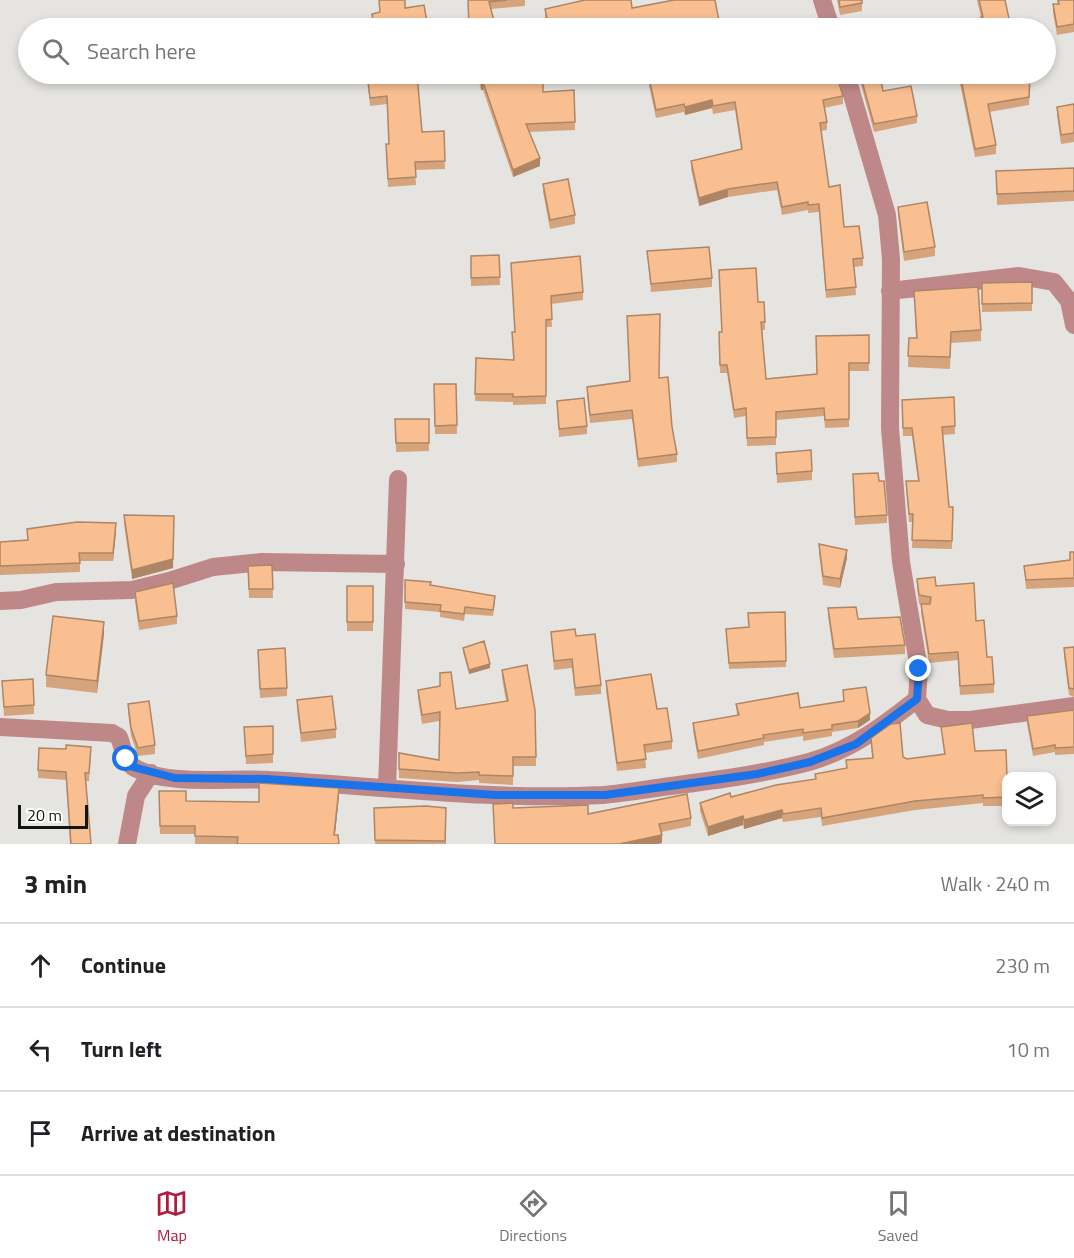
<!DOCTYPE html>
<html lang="en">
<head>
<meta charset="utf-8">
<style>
  :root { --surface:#fff; --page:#f6f6f6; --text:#202124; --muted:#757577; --line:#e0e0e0; --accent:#b01c3d }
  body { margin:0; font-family:"Titillium Web",sans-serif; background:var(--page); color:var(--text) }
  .controls { position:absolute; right:18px; bottom:18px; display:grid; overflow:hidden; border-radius:12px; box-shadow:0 3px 9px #0003 }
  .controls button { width:54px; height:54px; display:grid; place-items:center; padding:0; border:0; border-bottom:2px solid var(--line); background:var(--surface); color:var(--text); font:30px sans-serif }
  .scale { position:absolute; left:18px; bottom:15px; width:70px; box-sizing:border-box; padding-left:6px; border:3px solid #141412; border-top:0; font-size:16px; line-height:21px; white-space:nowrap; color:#141412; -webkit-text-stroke:4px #fff; paint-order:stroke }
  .stop { position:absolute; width:18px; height:18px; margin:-14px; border:4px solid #1a73e8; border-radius:50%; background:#fff }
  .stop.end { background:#1a73e8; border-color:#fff; box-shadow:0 2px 6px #0008 }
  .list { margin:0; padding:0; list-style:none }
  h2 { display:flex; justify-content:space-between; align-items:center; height:78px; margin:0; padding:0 24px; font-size:26px }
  h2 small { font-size:20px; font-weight:400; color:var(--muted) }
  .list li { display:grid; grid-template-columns:39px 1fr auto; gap:18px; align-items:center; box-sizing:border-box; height:84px; padding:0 24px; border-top:2px solid var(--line) }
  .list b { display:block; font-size:22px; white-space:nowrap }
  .list em { font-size:20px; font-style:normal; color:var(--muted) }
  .icon { flex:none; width:33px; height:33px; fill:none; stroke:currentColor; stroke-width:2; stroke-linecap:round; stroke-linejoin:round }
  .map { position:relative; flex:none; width:1074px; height:844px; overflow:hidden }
  .search { position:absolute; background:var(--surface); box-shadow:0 3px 9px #0003; left:18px; right:18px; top:18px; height:66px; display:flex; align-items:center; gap:15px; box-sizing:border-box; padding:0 21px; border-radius:33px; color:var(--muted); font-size:22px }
  .sheet { height:330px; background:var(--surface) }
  nav { display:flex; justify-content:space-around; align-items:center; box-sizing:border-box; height:84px; border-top:2px solid var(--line); background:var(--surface); font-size:16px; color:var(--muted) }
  nav a { display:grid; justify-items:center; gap:3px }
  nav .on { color:var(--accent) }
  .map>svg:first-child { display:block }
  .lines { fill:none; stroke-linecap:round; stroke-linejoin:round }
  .street { stroke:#bf8888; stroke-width:18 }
  .wall { fill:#d6a47c }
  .shaded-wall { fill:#ae8665 }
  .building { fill:#f9bf90; stroke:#ae8665; stroke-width:1.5 }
  .route { stroke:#1a73e8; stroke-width:8 }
</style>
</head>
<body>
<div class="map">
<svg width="1074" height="844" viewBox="0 0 1074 844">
  <rect width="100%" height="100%" fill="#e6e4e0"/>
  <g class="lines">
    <!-- street -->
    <path class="street" d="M822,0l9,28
      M890,291l129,-15 35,6 15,19 5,24
      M0,601l21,-1 35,-8 76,-2 37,-9 44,-14 49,-5 134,2
      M917,699l10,16 21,5h22l104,-14
      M0,727l112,6 7,4c4,10 5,25 16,31 35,19 95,9 134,12 111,6 223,21 334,15 23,-2 45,-6 68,-9 46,-6 92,-12 138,-24 42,-12 74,-36 108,-63l2,-30 -18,-107 -11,-134 1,-169 -4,-44 -41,-141
      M387,788l11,-309
      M127,844l9,-48 15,-23"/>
  </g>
  <!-- wall -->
  <path class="wall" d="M468,0h57v6l-34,3z
    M837,0h25v11l-22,4z
    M977,0h28l6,28h-30v-11z
    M1057,0h17v32l-17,3 -4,-22v-9h5z
    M632,8l88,20h-173l-2,-10v-9z
    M367,74l55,58 22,-1 1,38 -30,1 1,15 -28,2 -2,-35 3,-8 -2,-40 -17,2z
    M477,74h66v18l31,-2 1,40 -46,2 11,34 -27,11 -30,-87h-2z
    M741,74l102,22v8l-19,4 3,14v8l-6,1 8,56 15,40 19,31v8l-9,1 2,28 -30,3 -7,-86 -11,1v-3l-26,5 -5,-25 -49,7 -29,9 -8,-37v-8l50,-12 -6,-39 -22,4 -1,-6 -27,7 -1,-3 -28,6 -7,-32v-8z
    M858,74h22l3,17 34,25v7l-43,9z
    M937,74h20l-20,2z
    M958,74h73l-2,31 -40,7 7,33v9l-21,3z
    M1074,104v38l-13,2 -4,-29v-8z
    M1074,168v33l-77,4 -1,-34z
    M543,184l32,31v9l-25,5 -7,-37z
    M898,207l37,40v9l-31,5 -6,-46z
    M647,251l65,27v9l-61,5z
    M499,255l1,30 -29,1v-30z
    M511,263l72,29v8l-32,4 1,23h-6v77l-33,1v-3l-38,-1 1,-43 38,2 -2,-28h3z
    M719,270l39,32 7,20v8h-3l4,49 51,-5 52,-39v36h-20v56l-24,1 -1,-12 -48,4v25l-29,1 -1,-30 -12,2 -7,-45h-7l-1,-33 3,-8z
    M1032,282v29l-50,1v-29z
    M914,291l67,39v11l-30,2 -1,26 -42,-2 1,-29h7z
    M659,378l18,76v8l-39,5 -6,-48 -42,4 -3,-28v-8z
    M434,384h22l1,50h-22z
    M954,397l1,37 -12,1 6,72h4l-1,42 -40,-1 1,-26h-4l-3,-41h12l-6,-45h-9l-1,-28z
    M557,401l30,25v8l-28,3z
    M395,419h34v32l-33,1z
    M776,453l36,18v9l-35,3z
    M879,481l8,34v8l-32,2 -2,-42z
    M124,515l49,53 -41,11 -8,-55z
    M27,529l89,3 -3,29h-33v11l-80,3v-33l28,-2z
    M819,544l28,14 -7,30 -17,-3 -4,-32z
    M1074,552v35l-48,2 -2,-23 46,-5z
    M272,565l1,33h-24l-1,-32z
    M917,579l19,7 40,35 11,36 7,27v9l-34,2 -2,-35 -29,3 -8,-50v-9h2h-4l-2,-17z
    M405,580l25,5 65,17 -2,14 -28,-2 -1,7 -24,-4v-5l-35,-3z
    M347,586h26v45h-26z
    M135,592l42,24v8l-38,6 -4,-29z
    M828,608l30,11 47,26v9l-71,4 -6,-42z
    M785,612l1,55 -57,2 -3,-40 22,-2z
    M551,632l25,4 25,49v9l-26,2 -3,-28 -18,2z
    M104,634l-7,59 -51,-6v-12z
    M1074,647v50l-5,-2 -5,-39v-8z
    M463,648l27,20 -21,6 -6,-22z
    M258,650l29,38v8l-27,2z
    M502,670l33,40 1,56h-23v19l-34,-2v-3l-22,2 -58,-4v-25l40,7v-39l-17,3 -4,-26v-8l38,19 50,-8 -4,-23z
    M2,681l32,24v9l-30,2z
    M606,681l51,28 15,32v8l-27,4 1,15 -29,3 -11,-81z
    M843,690l27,30 -12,8 -26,4v4l-29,5v-5l-39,6v3l-66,14 -5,-28v-8l44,-8 -1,-11 64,4 43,-7z
    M297,700l39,29v9l-35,4 -4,-33z
    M128,704l27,41v9l-17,2 -7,-20 -3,-24z
    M1074,710v44l-19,1v-3l-22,4 -6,-32v-8z
    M273,726v37l-27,1 -2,-28z
    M941,727l34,24 31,26v29h-23v-3l-68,7 -93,16 -1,-9 -38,5 -1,-4 -38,11 -1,-4 -35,11 -8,-25v-8l115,-24v-5l31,-6v-8l26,-2 -1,-20 36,21 37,-5z
    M91,755l-2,26h-3l5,63h-21l-4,-64 -28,-2v-8z
    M159,791l27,10 73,1 80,-6 -4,39 4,9h-144v-10h-35z
    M374,808h72v36h-71z
    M513,808l75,6 103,4v8l-30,6 1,11 -5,1h-162z"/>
  <!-- shaded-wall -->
  <path class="shaded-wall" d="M613,25v3h-14z
    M720,26v2h-12z
    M481,82h2v8h-2z
    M712,100v8l-27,7v-8z
    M540,158v8l-27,11v-7z
    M728,189v8l-29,9v-8z
    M174,516l-1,52 -41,11v-9z
    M116,523v9l-3,29v-8z
    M847,550v8l-7,30v-9z
    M104,622v12l-7,59v-12z
    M490,664v4l-21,6v-4z
    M870,713v7l-12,8v-7z
    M339,788v8l-5,47v-8z
    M782,810v8l-38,11v-9z
    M743,816v9l-35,11v-9z
    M662,835v8l-5,1h-38z"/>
  <!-- building -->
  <path class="building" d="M379,0h26v8l19,-3 4,23h-54l-2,-14 8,-2z
    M468,0h39l-18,2 7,26h-27z
    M585,0h46l1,8 42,-8h41l5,26 -12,2h-95v-3l-14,3h-50l-4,-19z
    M839,0h23v3l-22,4z
    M979,0h26l6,28h-29l-1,-11h2z
    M1058,0h16v24l-17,3 -4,-23h6z
    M367,74h50l5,58 22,-1 1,30 -30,1 1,15 -28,2 -2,-35h3l-2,-48 -17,2z
    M479,74h64v18l31,-2 1,32 -49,2 14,34 -27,12 -30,-88h-2z
    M659,74h177l7,22 -20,4 4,22 -7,1 9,64 11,-2 4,42 15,-1 4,32 -10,1 3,28 -30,3 -7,-86 -11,1v-3l-26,5 -5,-25 -49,7 -29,9 -8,-37 51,-12 -7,-47 -22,4 -1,-6 -27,7 -1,-3 -28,6 -7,-32 11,-2z
    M860,74h20l3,17 28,-5 6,30 -43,8z
    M960,74h70l-1,23 -41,7 8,41 -21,4z
    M1074,104v29l-13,2 -4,-28z
    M1074,168v23l-77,3 -1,-23z
    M568,179l7,36 -25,5 -7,-36z
    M927,202l8,45 -31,5 -6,-45z
    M709,247l3,31 -61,6 -4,-33z
    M499,255l1,22 -29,1v-22z
    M580,256l3,36 -32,4 1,23 -6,1v76l-33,1v-3h-38l1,-36 38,2 -2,-28h3l-4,-69z
    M756,268l2,34h6l1,20h-4l5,57 51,-5 -1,-38 53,-1v28h-20v56l-24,1 -1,-12 -48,4v25l-29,1 -1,-30 -12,2 -7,-45h-7l-1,-33h3l-3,-62z
    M1032,282v21l-50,1v-21z
    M978,287l3,43 -30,2 -1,25 -42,-1 1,-18h8l-3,-47z
    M660,314l-1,64 9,-1 4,50 5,27 -39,5 -6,-49 -42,5 -3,-28 43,-6 -3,-65z
    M434,384h22l1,41 -22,1z
    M954,397l1,29 -13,1 7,80h4l-1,34 -40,-1 1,-26h-4l-3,-33h13l-7,-53h-9l-1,-28z
    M584,398l3,28 -28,3 -2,-28z
    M395,419h34v24h-33z
    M811,450l1,21 -35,3 -1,-21z
    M878,473l1,8h5l3,34 -32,2 -2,-43z
    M124,515l50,1 -1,43 -41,11z
    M77,522l39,1 -3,30h-34l1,10 -80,3v-24l28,-2 -1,-11z
    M819,544l28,6 -7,29 -17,-3z
    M1070,552h4v26l-48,2 -2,-14 46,-6z
    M272,565l1,24h-24l-1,-23z
    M935,577l1,9 38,-3 2,38 8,-1 3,37h5l2,27 -34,2 -2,-34 -29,2 -8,-50h9l1,-7 -12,-2 -2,-16z
    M405,580l26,2 -1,3 65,11 -2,14 -28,-3 -1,7 -24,-3 1,-6 -36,-3z
    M173,583l4,33 -38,5 -4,-29z
    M347,586h26v36h-26z
    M856,607l2,12 42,-2 5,28 -71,4 -6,-41z
    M785,612l1,49 -57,2 -3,-34 23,-2 -1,-14z
    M53,616l51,6 -7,59 -51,-6z
    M575,629l1,7 19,-2 6,51 -26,3 -3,-29 -18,2 -3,-29z
    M484,641l6,23 -21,6 -6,-22z
    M1074,647v42l-5,-1 -5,-40z
    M285,648l2,40 -27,1 -2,-39z
    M527,665l8,45 1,47h-23v19l-34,-1v-3l-22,1 -58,-4v-16l40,7 1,-48 -18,3 -4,-25 22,-4v-13l11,-1 5,37 52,-8 -6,-31z
    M651,674l6,35 10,-1 5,33 -28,4 2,14 -29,4 -11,-82z
    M33,679l1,26 -30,2 -2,-26z
    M866,687l4,26 -12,8 -26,4v4l-29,4v-4l-40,6 1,3 -66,13 -5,-28 46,-8 -3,-11 62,-11 2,15 44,-7 -1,-11z
    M332,696l4,33 -35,4 -4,-33z
    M149,701l6,44 -17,3 -7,-20 -3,-24z
    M1074,710v37l-19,1v-3l-22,4 -6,-33z
    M900,723l3,34 4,2 38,-5 -4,-27 31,-4 3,28 31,-1 1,27 -1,20 -23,1v-3l-68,6 -93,17 -1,-10 -38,6 -1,-4 -38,10 -1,-4 -35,11 -8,-24 30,-10 1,4 45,-12 40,-6 -1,-5 32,-6 -1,-8 27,-2 -2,-20 20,-14z
    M273,726v28l-27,2 -2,-29z
    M66,745l25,2 -2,26h-4l6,71h-20l-5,-72 -28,-2 1,-22 27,1z
    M259,783l80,5 -5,47h4l1,9h-102l1,-7 -43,-1v-10h-35l-1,-35h27v10l73,1z
    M687,794l4,24 -32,6 3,11 -43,9h-124l-2,-40 20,-1v5l75,-3v9z
    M426,806l20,2 -1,33 -70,-1 -1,-32z"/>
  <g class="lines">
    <!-- route -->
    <path class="route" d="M126,759l7,8 42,11 91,1 230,16h109l152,-21 53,-12 46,-18 61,-45 2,-30"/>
  </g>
</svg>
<div class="controls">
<button><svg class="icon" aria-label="layers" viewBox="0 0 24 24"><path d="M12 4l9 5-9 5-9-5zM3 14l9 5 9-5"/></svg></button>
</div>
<div class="scale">20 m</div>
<div class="stop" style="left:126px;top:759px"></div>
<div class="stop end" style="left:919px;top:669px"></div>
<div class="search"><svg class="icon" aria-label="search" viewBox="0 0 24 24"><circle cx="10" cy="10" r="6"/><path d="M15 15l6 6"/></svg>Search here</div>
</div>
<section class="sheet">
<h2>3 min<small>Walk · 240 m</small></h2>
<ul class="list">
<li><svg class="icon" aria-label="ahead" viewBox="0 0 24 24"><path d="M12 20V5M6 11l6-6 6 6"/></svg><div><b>Continue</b></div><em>230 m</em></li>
<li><svg class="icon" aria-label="left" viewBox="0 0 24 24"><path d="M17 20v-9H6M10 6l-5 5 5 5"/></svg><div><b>Turn left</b></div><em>10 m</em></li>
<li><svg class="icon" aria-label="arrive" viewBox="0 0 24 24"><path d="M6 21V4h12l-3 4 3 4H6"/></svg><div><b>Arrive at destination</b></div></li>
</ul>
</section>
<nav>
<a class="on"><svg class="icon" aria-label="map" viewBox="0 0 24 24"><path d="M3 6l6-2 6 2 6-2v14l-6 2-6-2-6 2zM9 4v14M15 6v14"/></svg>Map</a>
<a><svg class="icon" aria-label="directions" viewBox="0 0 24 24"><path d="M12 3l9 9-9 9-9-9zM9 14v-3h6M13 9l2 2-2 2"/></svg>Directions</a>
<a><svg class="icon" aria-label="saved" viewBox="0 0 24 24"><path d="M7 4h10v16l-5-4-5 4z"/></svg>Saved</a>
</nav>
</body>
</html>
